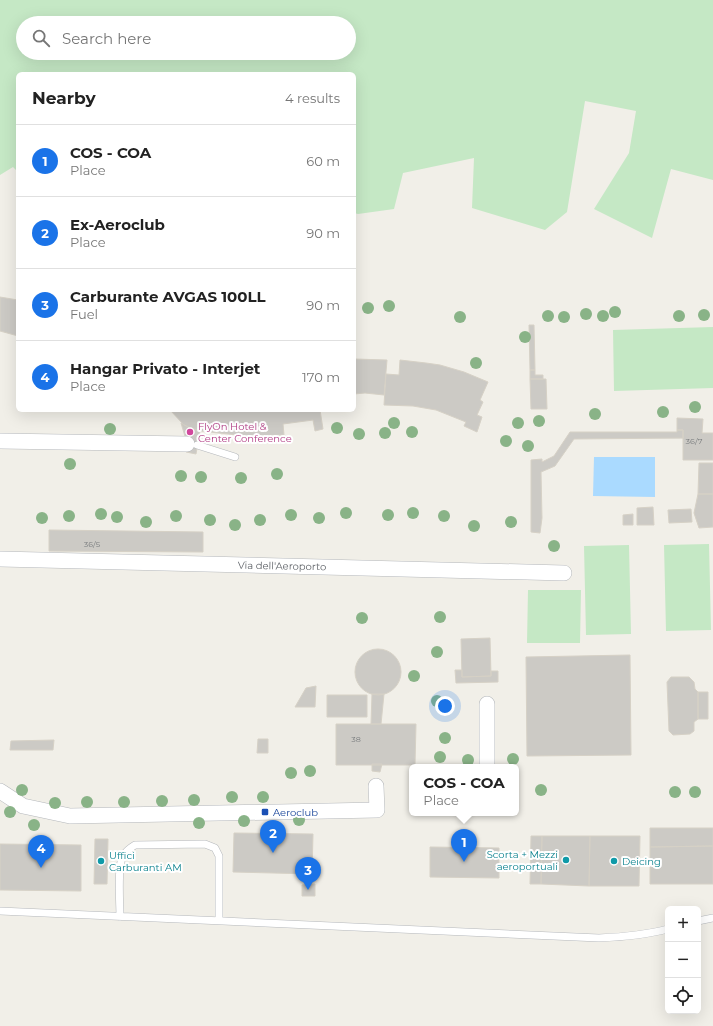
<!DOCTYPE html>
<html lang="en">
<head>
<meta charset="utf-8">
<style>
  :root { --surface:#fff; --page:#f2f2f2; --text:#222; --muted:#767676; --line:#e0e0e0; --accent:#1a73e8 }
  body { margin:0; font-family:Montserrat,sans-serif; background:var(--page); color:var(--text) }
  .controls { position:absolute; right:12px; bottom:12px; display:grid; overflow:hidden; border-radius:6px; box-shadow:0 4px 16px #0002 }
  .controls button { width:36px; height:36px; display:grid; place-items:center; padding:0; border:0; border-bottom:1px solid var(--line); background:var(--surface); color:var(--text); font:20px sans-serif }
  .you { position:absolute; left:445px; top:706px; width:14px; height:14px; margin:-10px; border:3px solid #fff; border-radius:50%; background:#1a73e8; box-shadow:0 0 0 6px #1a73e833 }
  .badge { display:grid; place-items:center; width:26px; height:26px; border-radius:50%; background:var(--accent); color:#fff; font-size:13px; font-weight:700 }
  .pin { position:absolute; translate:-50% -33px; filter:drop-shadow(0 1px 2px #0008) }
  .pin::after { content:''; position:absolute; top:21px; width:14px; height:12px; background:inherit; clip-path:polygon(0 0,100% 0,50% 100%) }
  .popup { position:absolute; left:409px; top:764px; width:110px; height:52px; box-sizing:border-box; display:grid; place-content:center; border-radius:6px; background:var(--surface); filter:drop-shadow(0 1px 3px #0005); font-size:13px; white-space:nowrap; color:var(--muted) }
  .popup b { font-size:15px; color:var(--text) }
  .popup::after { content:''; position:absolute; left:50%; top:100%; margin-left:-8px; border:8px solid transparent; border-top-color:var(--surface) }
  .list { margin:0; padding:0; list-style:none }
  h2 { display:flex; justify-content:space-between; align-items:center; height:52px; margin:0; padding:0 16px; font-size:17px }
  h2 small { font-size:13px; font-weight:400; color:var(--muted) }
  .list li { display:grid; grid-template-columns:26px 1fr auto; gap:12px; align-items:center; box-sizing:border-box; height:72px; padding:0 16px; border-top:1px solid var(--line) }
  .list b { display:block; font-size:15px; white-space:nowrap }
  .list p { margin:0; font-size:13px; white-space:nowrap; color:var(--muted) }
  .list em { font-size:13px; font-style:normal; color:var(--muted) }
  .icon { flex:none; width:22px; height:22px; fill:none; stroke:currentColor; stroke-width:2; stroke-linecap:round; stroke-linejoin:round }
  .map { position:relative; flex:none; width:713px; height:1026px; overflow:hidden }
  .search { position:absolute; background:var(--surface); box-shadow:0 4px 16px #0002; left:16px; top:16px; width:340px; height:44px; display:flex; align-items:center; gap:10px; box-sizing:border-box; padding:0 14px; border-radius:22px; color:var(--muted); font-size:15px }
  .panel { position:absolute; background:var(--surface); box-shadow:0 4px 16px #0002; left:16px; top:72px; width:340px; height:340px; border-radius:6px }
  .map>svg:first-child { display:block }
  .green { fill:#c5e8c5; fill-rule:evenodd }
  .water { fill:#aadaff }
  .building { fill:#cccac5; stroke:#d6d1c6 }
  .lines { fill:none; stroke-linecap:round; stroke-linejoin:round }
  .service-casing { stroke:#b5b8bc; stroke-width:8 }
  .minor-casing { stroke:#b5b8bc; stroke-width:16 }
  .service { stroke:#fff; stroke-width:7 }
  .minor { stroke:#fff; stroke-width:15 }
  .tree { fill:#89b387 }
  .hotel-dot { fill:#d1479c; stroke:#fff; stroke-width:1.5 }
  .transit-dot { fill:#1a4fb4; stroke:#fff; stroke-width:1.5 }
  .culture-dot { fill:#0f9aa8; stroke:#fff; stroke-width:1.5 }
  .labels { text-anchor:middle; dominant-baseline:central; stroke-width:4; stroke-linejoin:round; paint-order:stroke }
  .number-label { font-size:8px; fill:#7a7d7f }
  .hotel-label { font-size:10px; fill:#b23c85; stroke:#fff; text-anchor:start }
  .street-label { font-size:10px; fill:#5f6368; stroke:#fff }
  .transit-label { font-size:10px; fill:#164399; stroke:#fff; text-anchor:start }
  .culture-label { font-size:10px; fill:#0d838f; stroke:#fff; text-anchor:start }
</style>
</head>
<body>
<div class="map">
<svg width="713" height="1026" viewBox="0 0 713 1026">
  <rect width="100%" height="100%" fill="#f1efe8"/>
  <!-- green -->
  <path class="green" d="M0,0h713v180l-42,-11 -19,69 -58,-29 35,-56 7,-42 -51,-10 -18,111 -22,18 -73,-22 2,-50 -71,15 -9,36 -36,5 -4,-1v-139h-336v98l-5,-5 -13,8zM23,23h326v30h-326z
    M713,327v61l-99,3 -1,-61z
    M709,544l2,86 -45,1 -2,-86z
    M629,545l2,89 -45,1 -2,-89z
    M528,590h53l-1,53h-53z"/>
  <!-- water -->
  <path class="water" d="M594,457h61v40l-62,-1z"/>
  <!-- building -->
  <path class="building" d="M0,297l18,3v36l-18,-5z
    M529,325h5l1,45h-5z
    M354,359l33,1 -3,35 -19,-2 -11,1z
    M400,360l26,3 14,2 24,7 24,10 -8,18 3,2 -6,13 5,2 -5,15 -13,-6 2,-4 -30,-12 -23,-4 -29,-1 2,-31 13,1z
    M530,370h5v5h8v4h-13z
    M530,379h16l1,30h-16z
    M170,410h150l3,19 -8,2 -2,-11 -30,4 1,11 -37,1 -47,-5 -10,-3 -6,-3z
    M677,418l26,1 -1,14h11v27h-30v-30h-6z
    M181,423l9,5 10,3 -4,23 -10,-2 1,-9z
    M677,430h6v8l-109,1 -19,27 -14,6 1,46 -2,15 -9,-1v-72l11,-1v3l12,-6 16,-24h107z
    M699,463h14v31h-15z
    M698,494h15v33l-14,1 -5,-15z
    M653,507l1,18h-17v-17z
    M691,509l1,13 -23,1 -1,-13z
    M633,514v11h-10v-10z
    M49,530l154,2v20l-154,-1z
    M490,638l1,38 -29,1 -1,-38z
    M355 672a23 23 0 1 1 46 0a23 23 0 1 1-46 0Z
    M630,655l1,100 -104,1 -1,-99z
    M455,670h7v7l29,-1v-5h7v11l-42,1z
    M671,677h18l5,5 1,7 3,3v27l-4,3v9l-4,3 -17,1 -4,-4 -2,-49z
    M316,686l-1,21h-20l11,-19z
    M698,692h10v27h-10z
    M372,694h12l-3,30h-10z
    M327,695h40v22h-40z
    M336,724h80l-1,41h-79z
    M258,739h10v14h-11z
    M54,740l-1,10h-43l1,-9z
    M372,764h10l-2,8 -8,-1z
    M650,828h63v18l-63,1z
    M234,833l79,1 -1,40 -79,-2z
    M531,836h11l-1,48h-11z
    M542,836h48l-1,50 -48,-2z
    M590,836h50l-1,50h-50z
    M95,839h13l-1,45h-13z
    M0,844l81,1v46l-81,-1z
    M713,846v38h-63v-37z
    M430,847l69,1v30l-69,-1z
    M315,884v12h-13v-11z"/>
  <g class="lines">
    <!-- service casing -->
    <g class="service-casing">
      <path id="service" d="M197,445l38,12
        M0,911l599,27c23,-1 46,-3 69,-9
        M120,917c0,-14 -3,-51 3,-61 3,-5 7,-8 12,-11l70,-1 10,4 4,8v65
        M698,921l15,-3"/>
    </g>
    <!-- minor casing -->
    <g class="minor-casing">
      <path id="minor" d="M0,441l187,3
        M0,559l564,14
        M487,704v63
        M0,791l23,15 47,10 307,-6 -1,-24"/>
    </g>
    <!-- service -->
    <use href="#service" class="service"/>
    <!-- minor -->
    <use href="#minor" class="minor"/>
  </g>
  <!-- trees -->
  <g class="tree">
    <circle cx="389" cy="306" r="6"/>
    <circle cx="368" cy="308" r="6"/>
    <circle cx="615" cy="312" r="6"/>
    <circle cx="586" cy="314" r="6"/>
    <circle cx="704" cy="315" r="6"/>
    <circle cx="548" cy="316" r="6"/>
    <circle cx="603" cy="316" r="6"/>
    <circle cx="679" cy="316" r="6"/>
    <circle cx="460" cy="317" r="6"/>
    <circle cx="564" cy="317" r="6"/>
    <circle cx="525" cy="337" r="6"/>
    <circle cx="476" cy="363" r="6"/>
    <circle cx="695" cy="407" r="6"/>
    <circle cx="663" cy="412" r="6"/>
    <circle cx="595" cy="414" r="6"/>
    <circle cx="539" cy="421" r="6"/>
    <circle cx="394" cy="423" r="6"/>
    <circle cx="518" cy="423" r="6"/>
    <circle cx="337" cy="428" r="6"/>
    <circle cx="110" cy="429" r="6"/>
    <circle cx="412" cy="432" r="6"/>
    <circle cx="385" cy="433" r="6"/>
    <circle cx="359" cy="434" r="6"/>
    <circle cx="506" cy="441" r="6"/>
    <circle cx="528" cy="446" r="6"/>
    <circle cx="70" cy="464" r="6"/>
    <circle cx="277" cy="474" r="6"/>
    <circle cx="181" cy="476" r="6"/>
    <circle cx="201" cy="477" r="6"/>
    <circle cx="241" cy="478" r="6"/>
    <circle cx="346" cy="513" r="6"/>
    <circle cx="413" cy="513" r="6"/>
    <circle cx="101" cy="514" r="6"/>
    <circle cx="291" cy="515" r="6"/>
    <circle cx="388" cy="515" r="6"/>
    <circle cx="69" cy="516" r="6"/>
    <circle cx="176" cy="516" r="6"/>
    <circle cx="444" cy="516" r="6"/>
    <circle cx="117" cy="517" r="6"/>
    <circle cx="42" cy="518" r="6"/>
    <circle cx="319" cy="518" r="6"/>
    <circle cx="210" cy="520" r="6"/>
    <circle cx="260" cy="520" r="6"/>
    <circle cx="146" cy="522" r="6"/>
    <circle cx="511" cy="522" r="6"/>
    <circle cx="235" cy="525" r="6"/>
    <circle cx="474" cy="526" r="6"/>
    <circle cx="554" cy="546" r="6"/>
    <circle cx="440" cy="617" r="6"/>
    <circle cx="362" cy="618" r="6"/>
    <circle cx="437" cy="652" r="6"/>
    <circle cx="414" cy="676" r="6"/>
    <circle cx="437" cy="701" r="6"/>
    <circle cx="445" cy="738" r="6"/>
    <circle cx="440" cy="757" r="6"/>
    <circle cx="513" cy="759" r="6"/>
    <circle cx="468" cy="760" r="6"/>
    <circle cx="310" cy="771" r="6"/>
    <circle cx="291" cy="773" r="6"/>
    <circle cx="22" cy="790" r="6"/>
    <circle cx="541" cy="790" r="6"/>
    <circle cx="675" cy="792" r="6"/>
    <circle cx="695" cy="792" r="6"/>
    <circle cx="232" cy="797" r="6"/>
    <circle cx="263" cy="797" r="6"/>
    <circle cx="194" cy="800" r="6"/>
    <circle cx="162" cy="801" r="6"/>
    <circle cx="87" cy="802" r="6"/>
    <circle cx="124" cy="802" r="6"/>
    <circle cx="55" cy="803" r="6"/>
    <circle cx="10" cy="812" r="6"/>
    <circle cx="299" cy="820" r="6"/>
    <circle cx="244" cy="821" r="6"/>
    <circle cx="199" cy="823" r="6"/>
    <circle cx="34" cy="825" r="6"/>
  </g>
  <!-- markers -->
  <circle class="hotel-dot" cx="190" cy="432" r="4"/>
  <rect class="transit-dot" x="261" y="808" width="8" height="8" rx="2"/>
  <g class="culture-dot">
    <circle cx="566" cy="860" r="4"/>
    <circle cx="101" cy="861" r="4"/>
    <circle cx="614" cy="861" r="4"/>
  </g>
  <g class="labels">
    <!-- number labels -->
    <g class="number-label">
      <text x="694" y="441">36/7</text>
      <text x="92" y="544">36/5</text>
      <text x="356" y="739">38</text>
    </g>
    <!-- hotel labels -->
    <g class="hotel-label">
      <text x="198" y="426">FlyOn Hotel &amp;<tspan x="198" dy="12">Center Conference</tspan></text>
    </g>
    <!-- street labels -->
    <g class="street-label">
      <text transform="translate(282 566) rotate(1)">Via dell'Aeroporto</text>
    </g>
    <!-- transit labels -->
    <g class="transit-label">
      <text x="273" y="812">Aeroclub</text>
    </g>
    <!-- culture labels -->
    <g class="culture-label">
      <text x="558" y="854" text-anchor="end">Scorta + Mezzi<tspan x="558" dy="12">aeroportuali</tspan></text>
      <text x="109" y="855">Uffici<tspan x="109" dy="12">Carburanti AM</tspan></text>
      <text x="622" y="861">Deicing</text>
    </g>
  </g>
</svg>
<div class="controls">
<button>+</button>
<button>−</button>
<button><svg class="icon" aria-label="locate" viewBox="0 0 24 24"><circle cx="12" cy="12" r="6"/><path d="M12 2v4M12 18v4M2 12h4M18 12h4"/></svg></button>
</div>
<div class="you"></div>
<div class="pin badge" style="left:464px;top:862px">1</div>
<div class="popup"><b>COS - COA</b>Place</div>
<div class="pin badge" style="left:273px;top:853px">2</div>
<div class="pin badge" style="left:308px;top:890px">3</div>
<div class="pin badge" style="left:41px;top:868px">4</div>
<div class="search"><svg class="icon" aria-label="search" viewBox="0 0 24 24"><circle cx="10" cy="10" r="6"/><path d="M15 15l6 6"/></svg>Search here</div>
<section class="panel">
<h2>Nearby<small>4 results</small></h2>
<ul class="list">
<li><span class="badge">1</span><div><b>COS - COA</b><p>Place</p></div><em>60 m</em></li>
<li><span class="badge">2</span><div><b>Ex-Aeroclub</b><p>Place</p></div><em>90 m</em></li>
<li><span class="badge">3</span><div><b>Carburante AVGAS 100LL</b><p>Fuel</p></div><em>90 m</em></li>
<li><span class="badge">4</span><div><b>Hangar Privato - Interjet</b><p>Place</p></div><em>170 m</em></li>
</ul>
</section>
</div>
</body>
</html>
